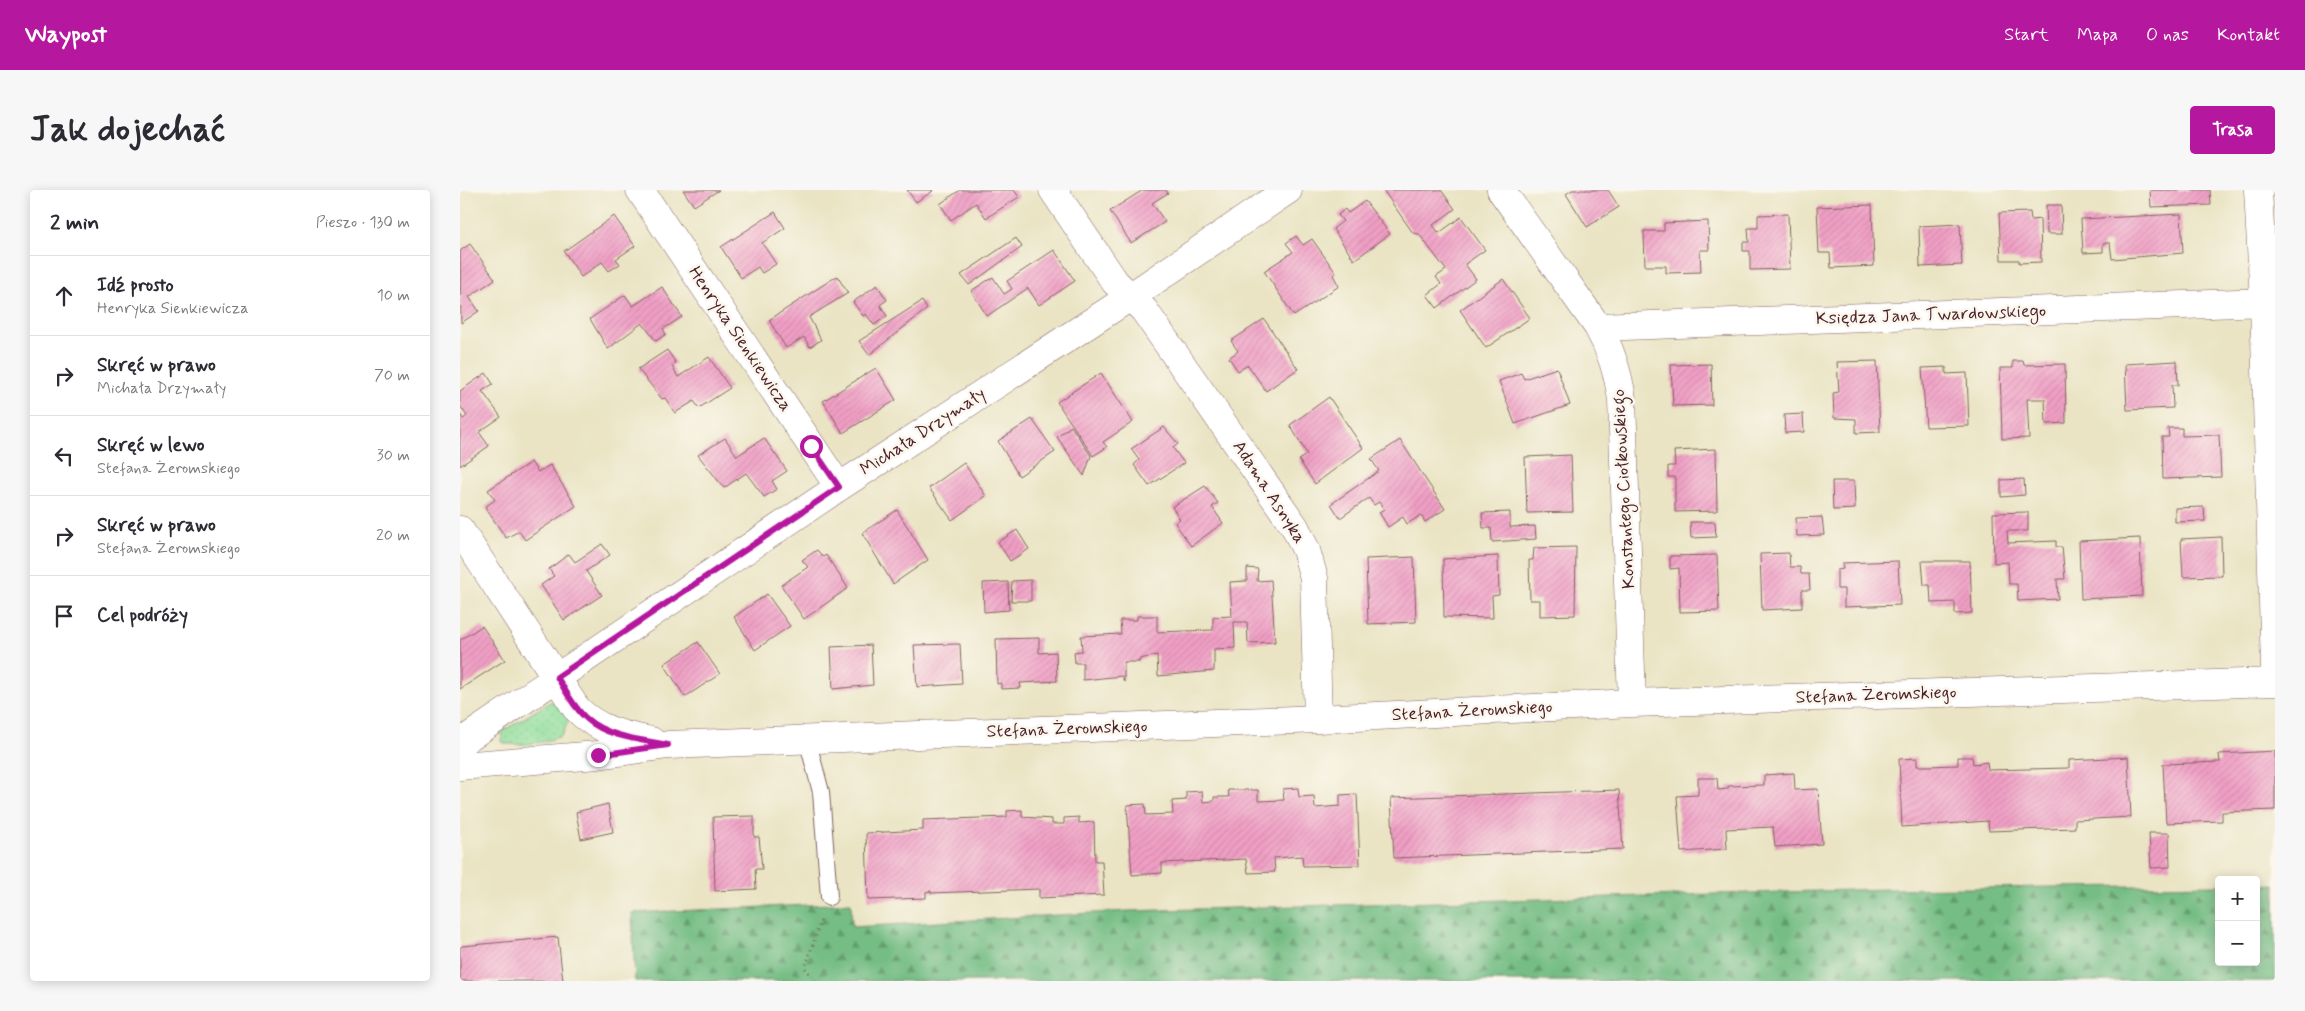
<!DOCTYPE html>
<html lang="pl">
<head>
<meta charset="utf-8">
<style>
  :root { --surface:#fff; --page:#f7f7f7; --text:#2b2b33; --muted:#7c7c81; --line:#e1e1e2; --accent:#b5179e }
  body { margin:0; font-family:Mynerve,sans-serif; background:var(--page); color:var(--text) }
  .controls { position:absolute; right:15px; bottom:15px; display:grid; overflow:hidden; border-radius:5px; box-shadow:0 2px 12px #0003 }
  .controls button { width:45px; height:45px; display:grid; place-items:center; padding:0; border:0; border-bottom:1px solid var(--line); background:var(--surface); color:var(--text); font:25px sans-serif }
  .stop { position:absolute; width:15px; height:15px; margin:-11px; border:4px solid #b5179e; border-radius:50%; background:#fff }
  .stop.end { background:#b5179e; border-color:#fff; box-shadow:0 1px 5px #0008 }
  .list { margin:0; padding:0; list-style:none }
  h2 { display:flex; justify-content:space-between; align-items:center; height:65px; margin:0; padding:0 20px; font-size:21px }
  h2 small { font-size:16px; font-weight:400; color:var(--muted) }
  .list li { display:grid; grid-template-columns:32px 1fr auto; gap:15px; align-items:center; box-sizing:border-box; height:80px; padding:0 20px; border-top:1px solid var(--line) }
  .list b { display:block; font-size:19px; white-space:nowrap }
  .list p { margin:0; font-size:16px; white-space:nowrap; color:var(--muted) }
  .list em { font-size:16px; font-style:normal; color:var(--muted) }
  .icon { flex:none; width:28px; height:28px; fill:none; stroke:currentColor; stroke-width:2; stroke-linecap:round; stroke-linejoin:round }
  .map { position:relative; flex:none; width:1815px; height:791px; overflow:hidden; border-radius:5px }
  header { display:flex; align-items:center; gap:30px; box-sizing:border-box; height:70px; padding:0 25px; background:var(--accent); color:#fff }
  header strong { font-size:24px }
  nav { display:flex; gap:28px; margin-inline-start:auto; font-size:18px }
  .intro { display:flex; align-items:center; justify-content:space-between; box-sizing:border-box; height:120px; padding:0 30px }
  h1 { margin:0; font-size:35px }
  .button { padding:12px 22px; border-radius:5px; background:var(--accent); color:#fff; font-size:18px; font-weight:700 }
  main { display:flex; gap:30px; padding:0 30px }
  aside { flex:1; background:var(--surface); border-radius:5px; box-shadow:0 2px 12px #0003 }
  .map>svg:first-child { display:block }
  .grass { fill:url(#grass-dots); stroke:#6d7e64 }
  .forest { fill:url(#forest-firs); stroke:#5f6e58 }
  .building { fill:url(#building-hatch) }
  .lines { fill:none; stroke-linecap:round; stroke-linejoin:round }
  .service-casing { stroke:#826461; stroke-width:18 }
  .minor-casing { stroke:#826461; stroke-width:29 }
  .path { stroke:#826461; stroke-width:3; stroke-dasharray:1 4; stroke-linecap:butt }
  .service { stroke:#fff; stroke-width:16 }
  .minor { stroke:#fff; stroke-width:28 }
  .route { stroke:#b5179e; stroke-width:6 }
  .labels { text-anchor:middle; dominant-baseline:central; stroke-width:5; stroke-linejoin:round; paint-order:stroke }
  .street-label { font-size:18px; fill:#4a1f2b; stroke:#fbf7ec }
</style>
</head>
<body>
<header>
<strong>Waypost</strong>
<nav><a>Start</a><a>Mapa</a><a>O nas</a><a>Kontakt</a></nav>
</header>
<div class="intro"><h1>Jak dojechać</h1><a class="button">Trasa</a></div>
<main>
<aside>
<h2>2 min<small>Pieszo · 130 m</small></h2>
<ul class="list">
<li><svg class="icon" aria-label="ahead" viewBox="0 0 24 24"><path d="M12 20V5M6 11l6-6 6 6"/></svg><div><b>Idź prosto</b><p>Henryka Sienkiewicza</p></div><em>10 m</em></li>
<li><svg class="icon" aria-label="right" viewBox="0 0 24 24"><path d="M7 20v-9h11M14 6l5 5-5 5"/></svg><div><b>Skręć w prawo</b><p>Michała Drzymały</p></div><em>70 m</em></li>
<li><svg class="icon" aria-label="left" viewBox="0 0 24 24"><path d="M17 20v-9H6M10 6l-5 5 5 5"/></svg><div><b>Skręć w lewo</b><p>Stefana Żeromskiego</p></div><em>30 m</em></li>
<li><svg class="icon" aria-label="right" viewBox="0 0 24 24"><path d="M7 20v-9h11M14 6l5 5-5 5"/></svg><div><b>Skręć w prawo</b><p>Stefana Żeromskiego</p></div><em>20 m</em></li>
<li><svg class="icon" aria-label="arrive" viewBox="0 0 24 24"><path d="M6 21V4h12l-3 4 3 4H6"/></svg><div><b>Cel podróży</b></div></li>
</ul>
</aside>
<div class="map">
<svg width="1815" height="791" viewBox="0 0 1815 791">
  <defs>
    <pattern id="grass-dots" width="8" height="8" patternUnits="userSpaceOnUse" patternTransform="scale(1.25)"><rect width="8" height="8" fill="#90de9c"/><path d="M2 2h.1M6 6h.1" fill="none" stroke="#7ebe87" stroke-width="1.8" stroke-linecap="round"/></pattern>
    <pattern id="forest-firs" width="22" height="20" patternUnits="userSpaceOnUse" patternTransform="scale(1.25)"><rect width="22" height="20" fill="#74bd84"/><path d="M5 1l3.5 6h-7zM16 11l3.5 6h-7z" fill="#61996c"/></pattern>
    <pattern id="building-hatch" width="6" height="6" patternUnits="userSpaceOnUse" patternTransform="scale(1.25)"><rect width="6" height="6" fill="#f09fc5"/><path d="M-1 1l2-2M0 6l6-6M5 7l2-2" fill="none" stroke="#cf88a9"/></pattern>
  </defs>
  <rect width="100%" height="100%" fill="#fbf7ec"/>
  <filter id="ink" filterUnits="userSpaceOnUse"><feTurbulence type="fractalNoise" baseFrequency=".02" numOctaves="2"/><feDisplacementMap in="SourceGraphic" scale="10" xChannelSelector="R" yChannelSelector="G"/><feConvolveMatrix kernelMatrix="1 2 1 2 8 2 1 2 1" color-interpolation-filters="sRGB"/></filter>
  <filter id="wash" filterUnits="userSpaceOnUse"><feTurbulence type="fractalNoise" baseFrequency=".0096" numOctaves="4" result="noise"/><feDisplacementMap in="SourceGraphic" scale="20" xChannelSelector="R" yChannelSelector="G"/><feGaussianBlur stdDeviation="1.12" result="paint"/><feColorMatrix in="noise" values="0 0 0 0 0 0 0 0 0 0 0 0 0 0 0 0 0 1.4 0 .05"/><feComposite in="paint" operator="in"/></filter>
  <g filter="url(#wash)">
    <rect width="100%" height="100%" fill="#eae4c4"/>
    <!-- grass -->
    <path class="grass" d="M90,512l9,1 11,14 -8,18c-10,7 -52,14 -61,6l2,-10z"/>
    <!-- forest -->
    <path class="forest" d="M1815,694v97h-1640l-3,-68 219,-10 1,24 275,-16 760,-22 332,-4v77h37v-77z"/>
    <g id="blocks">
      <!-- building -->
      <path class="building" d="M223,0h36l-25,16z
        M447,0h25l1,1 -17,11z
        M500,0h54l5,7 -33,21 -10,-15 -25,17 -11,-16z
        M683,0h23l2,3 -16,10 13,19 -34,21 -21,-32z
        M923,0h58l14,19 -22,16 6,8 22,-16 24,33 -20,14 11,15 -39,29 -10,-13 14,-11 -5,-7 10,-7 -27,-36 -6,-1z
        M1112,0h36l11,17 -32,20 -21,-33z
        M1690,0h60l1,15 -60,2z
        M905,11l25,33 -36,26 -21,-31 10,-8 -5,-6 7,-6 3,4z
        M1412,15l2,61 -43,2 -1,-15h-11l-2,-46z
        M1586,15h15l1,29h-15z
        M315,22l10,16 -23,15 14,21 -14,9 -4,-6 -17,11 -20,-31z
        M1570,22l1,8 9,-1 1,43 -22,1v-3h-18l-2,-47z
        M1328,24l2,55 -40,1v-19h-7v-9h6l-1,-14h10v-13z
        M1721,24l2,39 -71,6 -2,-16h-7v9l-20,1 -2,-34z
        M154,26l21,30 -19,13 4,5 -11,7 -7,-9 -21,15 -17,-26z
        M1248,31l1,29h-9l1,22 -35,1v-7h-21l-1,-35h20v-8z
        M1500,34l2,41 -42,2 -1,-41z
        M836,46l7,9 9,-6 24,34 -3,2 6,11 -45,30 -30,-45 29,-19 -7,-9z
        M556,48l6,9 -53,38 -8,-10z
        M10,54l25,35 -26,18 10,14 -18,12 -1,-72z
        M594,60l21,31 -36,24 -11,-17 -41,28 -16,-25 22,-14 11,17 8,-5 -5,-8z
        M377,86l11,17 -39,24 12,23 -11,7 -6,-10 -18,11 -17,-28z
        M1043,89l27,39 -44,30 -26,-38z
        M417,95l10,15 -7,5 7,11 -13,9 -8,-11 -3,2 -10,-14z
        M202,97l20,30 -19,12 3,5 -10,7 -14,-18 -34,26 -18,-30 35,-24 8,11z
        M462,111l5,8 -58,46 -10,-14z
        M804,129l34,50 -32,22 -18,-26 -10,6 -9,-13 9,-7 -7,-10z
        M207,160l9,13 -4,3 6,11 31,-20 21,31 -31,20 -5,-7 -19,12 -10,-15 -3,1 -24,-30z
        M1417,171l3,71 -24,1v-14l-22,-1 -1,-25 6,-1 -2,-30z
        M1553,171h10l1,4 41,-1 1,59 -20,1 -1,-25h-18l2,39 -27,1 -2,-71h13z
        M1717,171l1,24h-6l1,23 -46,2 -2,-46z
        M1251,174l1,41 -39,1 -2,-41z
        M1486,177v7l21,-1 2,53 -43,1 -4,-59z
        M416,178l20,32 -53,33 -20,-32z
        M1097,178l13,37 -55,19 -16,-43 22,-8 3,6z
        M26,183l7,11 -11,7 19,26 -22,15 10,14 -29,20v-52l3,5 4,-3 -7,-10v-15z
        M641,183l32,49 -30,20 4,5 -14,9 -36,-54z
        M869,207l34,51 -48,36 -16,-24 8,-6 -17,-29z
        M1343,224l1,18 -19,1 -1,-18z
        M572,229l23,33 -36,24 -21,-35z
        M611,236l20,30 -7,20 -27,-39z
        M704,237l14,17 -5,4 11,15 -35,23 -15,-21 5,-5 -8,-11z
        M1708,238h14v8l37,-1 2,42 -58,2 -1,-42h7z
        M265,248l12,18 27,-18 23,33 -15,10 5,8 -13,8 -18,-24 -22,15 -26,-33z
        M940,250l45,69 -20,13 -4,-7 -14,9 -4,-7 -15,10 -9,-15 5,-3 -5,-7 -5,3 -5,-7 -29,20 -9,-14 48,-33 -8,-12z
        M1256,259l1,62 -42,1v-35h-7v-11h7l-1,-15z
        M1111,265l2,57 -46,1 -2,-56z
        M71,272l7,10 12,-7 26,41 -51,34 -6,-9 -13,7 -21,-31 10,-7 -7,-10z
        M504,273l22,33 -34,24 -23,-32z
        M1564,289l1,16 -24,2v-17z
        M1372,291h22l1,28 -22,1z
        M745,296l13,17 -6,4 11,16 -32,23 -16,-23 5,-4 -8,-12z
        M1744,317l1,14 -30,1v-14z
        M437,320l31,50 -35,24 -31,-51z
        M1050,322v15l25,-1 1,13 -44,3 -1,-14h-8l-1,-15z
        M1568,322v19h-21l1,12 48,-2v6h6l3,32h-8l1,20 -40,2 -1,-17h-8l-1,-22 -14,1 -1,-50z
        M1362,327l2,18 -27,1 -1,-18z
        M1230,332h25l1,15 -25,1z
        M557,340l12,19 -19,12 -12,-19z
        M1761,347l1,39 -39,1 -2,-38z
        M1680,348l2,58 -61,3 -2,-58z
        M142,354l8,11 -24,16 16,24 -38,25 -23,-35 13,-9 -5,-7 20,-15 6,8z
        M1116,357l-1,68 -35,1v-16h-10l-1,-40h4l1,-12z
        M357,360l6,7 3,-2 22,33 -44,31 -23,-34 27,-18 -6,-7z
        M1329,363l1,14h10l1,7h8l1,16h-8v18l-40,2 -2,-56z
        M1257,365l2,56 -39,1 -1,-44 -9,1v-13z
        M1038,366l1,39 -7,1 1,22 -49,-1 -1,-58z
        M954,367l2,65 -48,2 -2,-65z
        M1438,371l2,44 -56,2v-18h-7v-19l6,-1 -1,-6z
        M1462,371h48l2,52 -17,1v-12l-24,1 -1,-18h-6z
        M787,378l11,1 -1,12 14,-1 4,62 -27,1 -1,-21h-13l1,26 -21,1v22l-56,5 -1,-21 -17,4 -1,3h-15v20l-2,-6 -39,4v-17h-8l-1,-11 8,-1 -1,-15 40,-2 -1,-14h17v-4h20v16l56,-2v-13l19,-1 -2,-34 17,-1z
        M571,390v21h-20l1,-20z
        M548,392l1,28 -25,2 -1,-29z
        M307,404l23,32 -35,24 -21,-33z
        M22,436l23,34 -45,29v-49z
        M579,448v15l17,-1 1,29 -37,2 1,5 -20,1v-6l-4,1 -1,-45z
        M238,452l22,32 -35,23 -21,-33z
        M500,454l2,40 -45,3 -3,-42z
        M411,455l2,40 -40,4 -2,-42z
        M1815,561v59l-53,2v9l-56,2 -3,-59 57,-2 -1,-8z
        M1498,567h14l1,7 14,-2 1,8 81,-2v-8l59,-3 3,60 -56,3v8l-86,3 -1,-10 -86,6 -3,-68 18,-1v8h10l31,-1z
        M1334,583l1,17 23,-1 4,55 -47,3 -2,-20 -23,1 -24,1 1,20 -46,3 -4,-56 21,-1v-17h19l1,12 10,-1v-3l36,-1v-10z
        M838,598l1,9 15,-1 1,12 25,-2v-11l17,-1 3,71 -57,1 -1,-10 -28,2 1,14 -27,1 -2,-14 -84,4v10l-30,2 -5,-70 18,-1 1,11 27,-1 -1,-13 14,-1v-8l16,-1 1,11 11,-1v-4h15l-1,-7h30v11l26,-1 -1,-11z
        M1159,600l4,59 -229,9 -3,-60z
        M148,614l5,28 -32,7 -5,-27z
        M562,620v7l30,2v5h12v-6l15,-1v6l15,-1 1,39h7l2,34 -65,3v-9l-108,4v-2l-5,1v6l-58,2 -2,-67 57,-3v-10l84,-3v-6z
        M294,626v21h5l3,32h-7l1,20 -41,2 -2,-74z
        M1689,643h20l1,34 -19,1z
        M98,747l5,44h-103v-33l2,-2z"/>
    </g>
  </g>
  <g filter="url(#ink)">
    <use href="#blocks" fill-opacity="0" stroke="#826461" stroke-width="1"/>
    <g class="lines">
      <!-- service casing -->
      <g class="service-casing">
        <path id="service" d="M347,549l14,53 8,105"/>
      </g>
      <!-- minor casing -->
      <g class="minor-casing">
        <path id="minor" d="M180,0l199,297
          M593,0l62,92 29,28 151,217 11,23 8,28 4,141
          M1041,0l97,137c13,23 20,45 24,72l10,304
          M1798,0l6,112 11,366
          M1138,137l666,-25
          M0,340l116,178c21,22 46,27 75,33
          M0,553l379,-256 291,-190 158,-107
          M0,576l138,-11 70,-10 650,-26 314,-16 643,-21"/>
      </g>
      <!-- path -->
      <path class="path" d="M355,791l-10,-13 16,-48"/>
      <!-- service -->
      <use href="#service" class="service"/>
      <!-- minor -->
      <use href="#minor" class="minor"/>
    </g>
  </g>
  <g class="lines" filter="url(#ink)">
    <!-- route -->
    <path class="route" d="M138,565l70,-10c-26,-5 -61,-8 -81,-26 -13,-11 -21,-28 -30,-42l282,-190 -28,-41"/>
  </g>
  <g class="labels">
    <!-- street labels -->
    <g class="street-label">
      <text transform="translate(1471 125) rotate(-2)">Księdza Jana Twardowskiego</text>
      <text transform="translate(280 149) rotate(56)">Henryka Sienkiewicza</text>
      <text transform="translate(463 242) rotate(-33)">Michała Drzymały</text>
      <text transform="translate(1164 299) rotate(-93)">Konstantego Ciołkowskiego</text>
      <text transform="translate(809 302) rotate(57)">Adama Asnyka</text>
      <text transform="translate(1416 505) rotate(-2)">Stefana Żeromskiego</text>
      <text transform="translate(1012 521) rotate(-3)">Stefana Żeromskiego</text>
      <text transform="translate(607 539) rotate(-2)">Stefana Żeromskiego</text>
    </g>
  </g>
</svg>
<div class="controls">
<button>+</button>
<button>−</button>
</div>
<div class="stop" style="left:351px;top:256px"></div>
<div class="stop end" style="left:138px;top:565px"></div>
</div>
</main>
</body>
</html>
